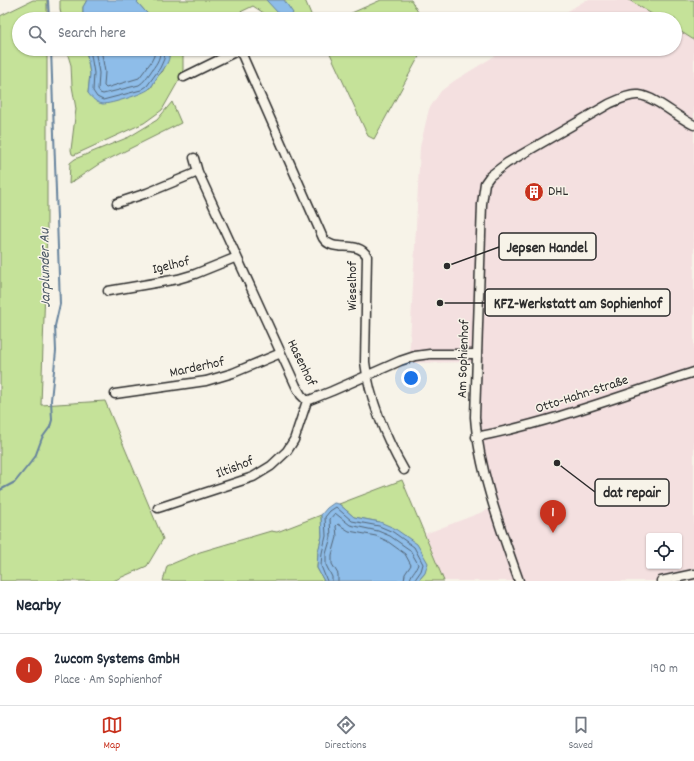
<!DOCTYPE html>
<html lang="en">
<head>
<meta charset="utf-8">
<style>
  :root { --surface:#fff; --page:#f6f6f7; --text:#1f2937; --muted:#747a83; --line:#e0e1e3; --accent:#c8321e }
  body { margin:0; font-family:Dekko,sans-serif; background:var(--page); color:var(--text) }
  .controls { position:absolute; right:12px; bottom:12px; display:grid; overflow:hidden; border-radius:4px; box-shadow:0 1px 3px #0004 }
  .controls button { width:36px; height:36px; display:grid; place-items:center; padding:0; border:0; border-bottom:1px solid var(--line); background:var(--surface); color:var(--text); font:20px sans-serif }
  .you { position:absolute; left:411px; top:378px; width:14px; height:14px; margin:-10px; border:3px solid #fff; border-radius:50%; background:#1a73e8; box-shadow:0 0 0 6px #1a73e833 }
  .badge { display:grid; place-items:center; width:26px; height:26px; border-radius:50%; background:var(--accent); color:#fff; font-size:13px; font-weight:700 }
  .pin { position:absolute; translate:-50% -33px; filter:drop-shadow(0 1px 2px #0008) }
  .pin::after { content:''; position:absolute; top:21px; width:14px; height:12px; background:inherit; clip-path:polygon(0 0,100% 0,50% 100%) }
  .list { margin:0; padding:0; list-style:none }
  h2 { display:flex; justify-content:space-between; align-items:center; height:52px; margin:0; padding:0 16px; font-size:17px }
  h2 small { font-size:13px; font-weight:400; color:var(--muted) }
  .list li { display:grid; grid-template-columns:26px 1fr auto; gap:12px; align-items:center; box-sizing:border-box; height:72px; padding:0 16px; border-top:1px solid var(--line) }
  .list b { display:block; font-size:15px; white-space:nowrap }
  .list p { margin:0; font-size:13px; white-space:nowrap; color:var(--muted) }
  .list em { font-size:13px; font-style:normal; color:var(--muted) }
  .icon { flex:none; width:22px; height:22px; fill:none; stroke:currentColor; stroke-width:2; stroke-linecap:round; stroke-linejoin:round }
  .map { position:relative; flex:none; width:694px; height:581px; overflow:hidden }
  .search { position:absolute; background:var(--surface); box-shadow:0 1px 3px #0004; left:12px; right:12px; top:12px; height:44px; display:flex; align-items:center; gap:10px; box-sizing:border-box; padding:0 14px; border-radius:22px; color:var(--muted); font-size:15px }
  .sheet { height:124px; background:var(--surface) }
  nav { display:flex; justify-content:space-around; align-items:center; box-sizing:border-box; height:56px; border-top:1px solid var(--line); background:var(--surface); font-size:11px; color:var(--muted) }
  nav a { display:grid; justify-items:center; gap:2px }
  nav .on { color:var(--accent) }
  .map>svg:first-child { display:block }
  .built { fill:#f4e0e0; fill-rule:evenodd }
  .green { fill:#c5e299; stroke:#788662 }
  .water { fill:#8ebde9; stroke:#66839d }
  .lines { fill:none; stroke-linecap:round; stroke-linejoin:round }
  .shore { stroke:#536577; stroke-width:1 }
  .stream { stroke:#66839d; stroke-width:2 }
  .minor-casing { stroke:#2b2b2b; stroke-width:11 }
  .minor { stroke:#f7f3e8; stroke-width:8 }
  .labels { text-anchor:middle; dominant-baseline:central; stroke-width:3; stroke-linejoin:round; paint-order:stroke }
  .poi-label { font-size:14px; fill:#2b2b2b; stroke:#f7f3e8; text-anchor:start }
  .street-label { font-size:14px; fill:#2b2b2b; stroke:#f7f3e8 }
  .water-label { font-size:15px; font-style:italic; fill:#495764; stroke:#f7f3e8 }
  .leader { fill:none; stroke:#2b2b2b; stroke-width:1.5 }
  .callout-dot { fill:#2b2b2b; stroke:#f7f3e8; stroke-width:1.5 }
  .callout { fill:#f7f3e8; stroke:#2b2b2b; stroke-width:1.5 }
  .callout-label { font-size:15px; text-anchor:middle; font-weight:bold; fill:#2b2b2b }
</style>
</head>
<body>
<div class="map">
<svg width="694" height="581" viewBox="0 0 694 581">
  <rect width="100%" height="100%" fill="#f7f3e8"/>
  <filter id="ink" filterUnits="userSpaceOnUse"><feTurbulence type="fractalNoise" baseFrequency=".025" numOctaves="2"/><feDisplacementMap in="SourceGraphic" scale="8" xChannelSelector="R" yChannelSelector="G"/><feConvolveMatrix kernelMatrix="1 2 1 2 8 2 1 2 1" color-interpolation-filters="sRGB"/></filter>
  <g filter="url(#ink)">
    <!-- built -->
    <path class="built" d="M586,0h43l31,19h-105z
      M675,28l19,12v541h-250l-19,-47 65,-25 -15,-52 -5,-38 2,-57 -63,1 11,-216 9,-38 12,-18 13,-10 52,-32h169zM649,536h30v30h-30z"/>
    <!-- green -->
    <path class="green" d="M33,0h14v19h-28v30h28v180l-6,176 64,-4 58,138 -16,27 -34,15h-113v-565z
      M60,0h27l-4,7v12h-21l-2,-10z
      M139,0h166l8,19h-40l-20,-13 -27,13h-74l-15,-17z
      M381,0h30l11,19h-84z
      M629,0h65v40l-19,-12v-9h-15z
      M66,49h20l4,25 -2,19 63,-5 6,-11 6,-6 7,-19 -2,-3h15v24l-21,37 -18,13 -70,32 -2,-1 -1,-4 5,-41 -4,-23 -1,-21z
      M328,49h95l-49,90 -6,-3z
      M172,102l9,21 -82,41 -30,20 1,-21 5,-4 54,-22 28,-17z
      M402,480l42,101h-26l7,-8 -45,-51 -26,-5 -15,-13z
      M321,515l1,21 -4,16 -1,16 7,13h-161l4,-15 33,-14 71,-21 6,1z"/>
    <!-- water -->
    <path class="water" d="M87,0h52l-2,2 15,17h-69v-12z
      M266,0h18l9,13 -2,3 -5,2 -7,-4z
      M86,49h82c5,12 -6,21 -12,30 -2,3 -4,8 -7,10 -6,5 -38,15 -46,15 -7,-1 -11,-6 -15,-11l2,-19z
      M334,503l5,1 15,13 26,5 14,6 23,16 11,19 -3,10 -7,8h-94l-7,-13 1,-16 4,-16 -1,-21 6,-7z"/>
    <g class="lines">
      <!-- shore -->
      <path class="shore" d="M90,49l4,24 -1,18 4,6 6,3 38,-10 6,-4 13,-18 4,-9 1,-10
        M95,49l4,24 -1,17 2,3 3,1 36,-9c5,-3 7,-7 11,-12 5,-8 11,-13 10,-24
        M101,49l4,23 -1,14 2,2 33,-10 12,-16 3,-6v-7
        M327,581l-6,-15 1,-13 4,-17 -1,-19 5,-6 6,-4 16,14 27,5 14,6 21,15 9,17 -2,7 -5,7 -1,3
        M332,581v-4l-6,-12v-11l5,-17 -1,-18 5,-6 15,12 28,6 12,5 20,14 8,14c-2,7 -8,10 -8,17
        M338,581v-7l-6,-10v-9l5,-18 -1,-11 2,-2 11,7 27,5 11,5 18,13 6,11 -6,9 -1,7"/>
      <!-- stream -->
      <path class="stream" d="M48,0l1,19
        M51,51l8,-2
        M0,490l15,-8 20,-25 7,-19 8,-11 2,-7 -1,-20 5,-49 -1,-25 5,-22 -9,-255"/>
      <!-- minor casing -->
      <g class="minor-casing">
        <path id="minor" d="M240,50l83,188c10,16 35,1 44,18l-2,106c4,36 21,77 39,108
          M184,77l57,-28
          M194,158l4,14 98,214 5,9 6,6 25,-10 68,-30 15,-5 15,-2h47
          M117,203l30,-10 51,-21
          M108,291l70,-12 17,-5 42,-17
          M115,394l91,-13 27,-8 48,-20
          M476,437c74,-14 147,-42 218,-65
          M158,508l95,-31 18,-11 16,-15 7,-11 13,-39
          M519,581c-18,-51 -40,-110 -44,-164l7,-213 3,-21 5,-7 17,-13 102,-59c9,-4 20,-10 30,-9 17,2 39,23 55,30
          M661,581l33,-7"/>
      </g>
      <!-- minor -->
      <use href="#minor" class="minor"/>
    </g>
  </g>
  <!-- icons -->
  <defs>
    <g id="building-disc" transform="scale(1)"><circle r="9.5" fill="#c8321e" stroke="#f7f3e8"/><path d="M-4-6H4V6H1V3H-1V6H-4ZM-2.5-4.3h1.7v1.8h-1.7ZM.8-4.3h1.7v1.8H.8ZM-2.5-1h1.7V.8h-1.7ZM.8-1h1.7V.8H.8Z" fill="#fff"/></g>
  </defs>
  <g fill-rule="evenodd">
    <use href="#building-disc" x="534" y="192"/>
  </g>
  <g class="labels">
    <!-- poi labels -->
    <g class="poi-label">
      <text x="548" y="192">DHL</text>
    </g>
    <!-- street labels -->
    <g class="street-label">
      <text transform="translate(171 266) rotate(-13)">Igelhof</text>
      <text transform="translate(353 286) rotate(-90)">Wieselhof</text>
      <text transform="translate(464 359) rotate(-88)">Am Sophienhof</text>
      <text transform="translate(301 363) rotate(64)">Hasenhof</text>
      <text transform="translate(197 368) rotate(-12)">Marderhof</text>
      <text transform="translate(582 395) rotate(-18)">Otto-Hahn-Straße</text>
      <text transform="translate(235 468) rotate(-21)">Iltishof</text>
    </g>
    <!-- water labels -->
    <g class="water-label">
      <text transform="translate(46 268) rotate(-91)">Jarplunder Au</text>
    </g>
  </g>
  <!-- callouts -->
  <path class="leader" d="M447 266L499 247M440 303L485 303M557 463L595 492"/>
  <g class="callout-dot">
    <circle cx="447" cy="266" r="4"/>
    <circle cx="440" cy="303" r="4"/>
    <circle cx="557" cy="463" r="4"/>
  </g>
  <g class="callout">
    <rect x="499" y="233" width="97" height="27" rx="4"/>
    <rect x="485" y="289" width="185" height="27" rx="4"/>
    <rect x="595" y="479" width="74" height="27" rx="4"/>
  </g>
  <g class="callout-label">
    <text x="547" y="252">Jepsen Handel</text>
    <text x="578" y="308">KFZ-Werkstatt am Sophienhof</text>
    <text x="632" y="497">dat repair</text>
  </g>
</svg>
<div class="controls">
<button><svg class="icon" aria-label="locate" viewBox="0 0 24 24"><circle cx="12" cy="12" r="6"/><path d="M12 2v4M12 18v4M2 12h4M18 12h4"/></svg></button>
</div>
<div class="you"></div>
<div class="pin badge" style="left:553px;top:533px">1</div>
<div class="search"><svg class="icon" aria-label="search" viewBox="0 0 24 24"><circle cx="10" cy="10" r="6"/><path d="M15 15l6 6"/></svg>Search here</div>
</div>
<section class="sheet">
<h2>Nearby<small></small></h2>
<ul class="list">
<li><span class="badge">1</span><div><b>2wcom Systems GmbH</b><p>Place · Am Sophienhof</p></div><em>190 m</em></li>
</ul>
</section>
<nav>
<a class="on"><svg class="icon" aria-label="map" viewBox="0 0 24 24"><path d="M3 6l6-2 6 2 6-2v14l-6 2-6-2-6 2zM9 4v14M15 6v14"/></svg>Map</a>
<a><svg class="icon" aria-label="directions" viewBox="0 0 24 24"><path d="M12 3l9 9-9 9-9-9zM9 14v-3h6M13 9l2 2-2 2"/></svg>Directions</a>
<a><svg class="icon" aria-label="saved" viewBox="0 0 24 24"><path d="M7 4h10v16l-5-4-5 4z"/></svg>Saved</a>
</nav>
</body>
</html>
